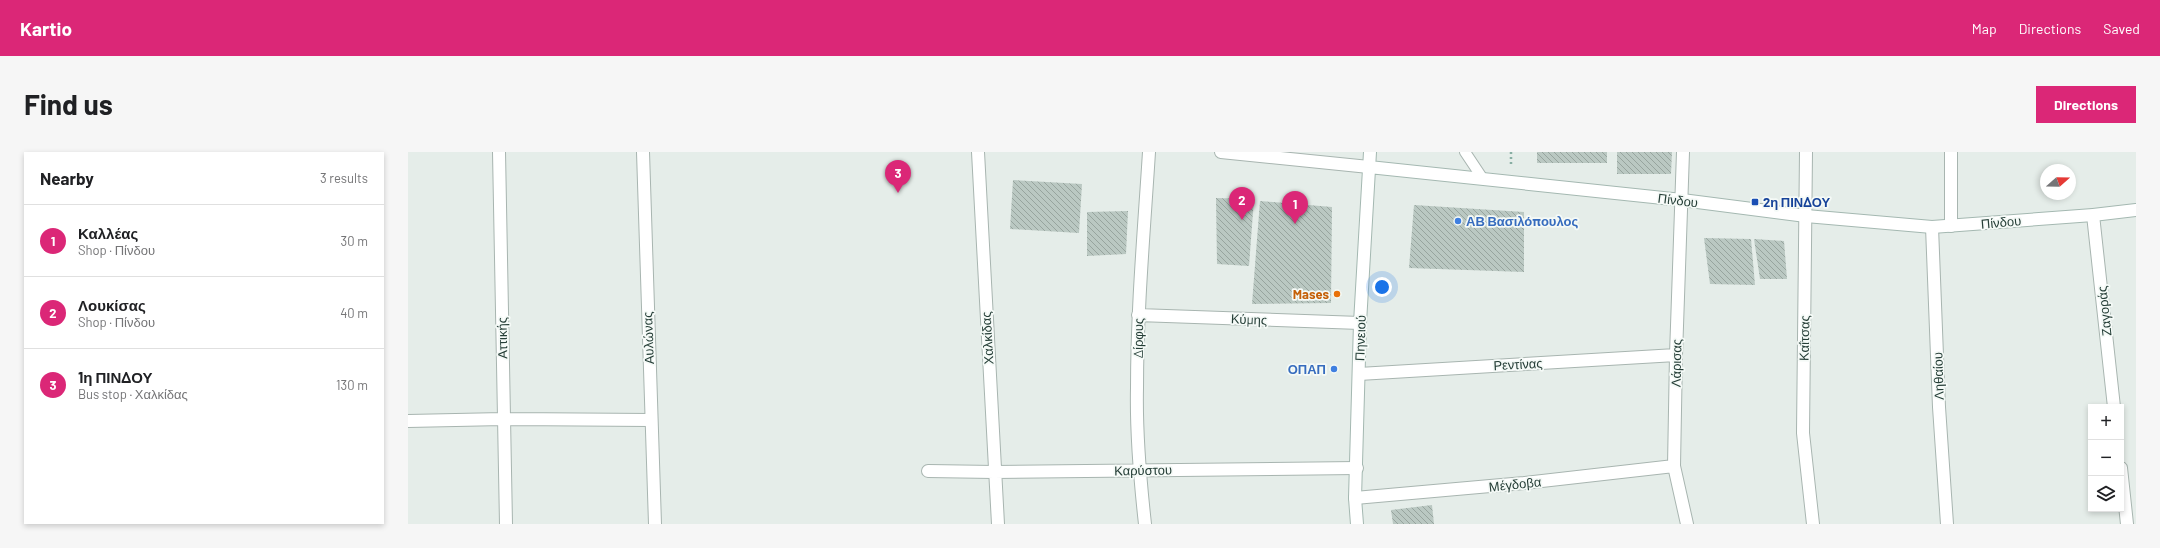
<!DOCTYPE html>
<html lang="en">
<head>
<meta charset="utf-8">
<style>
  :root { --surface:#fff; --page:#f6f6f6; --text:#202124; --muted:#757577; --line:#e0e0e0; --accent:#db2777 }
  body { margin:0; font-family:Barlow,sans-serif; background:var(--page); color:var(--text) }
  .controls { position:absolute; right:12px; bottom:12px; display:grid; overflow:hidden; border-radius:0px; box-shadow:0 2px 6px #0003 }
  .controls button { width:36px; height:36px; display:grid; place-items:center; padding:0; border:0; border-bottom:1px solid var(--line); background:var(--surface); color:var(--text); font:20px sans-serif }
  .compass { position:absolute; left:1632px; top:12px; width:36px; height:36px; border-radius:50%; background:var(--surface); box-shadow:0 2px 6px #0003; rotate:70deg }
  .you { position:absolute; left:974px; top:135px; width:14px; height:14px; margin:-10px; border:3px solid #fff; border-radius:50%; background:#1a73e8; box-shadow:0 0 0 6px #1a73e833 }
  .badge { display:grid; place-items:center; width:26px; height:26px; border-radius:50%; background:var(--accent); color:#fff; font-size:13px; font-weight:700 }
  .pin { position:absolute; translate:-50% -33px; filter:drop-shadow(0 1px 2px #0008) }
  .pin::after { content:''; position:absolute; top:21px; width:14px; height:12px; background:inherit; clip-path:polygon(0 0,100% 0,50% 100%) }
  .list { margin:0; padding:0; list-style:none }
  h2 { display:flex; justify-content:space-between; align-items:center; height:52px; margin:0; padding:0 16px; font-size:17px }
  h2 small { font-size:13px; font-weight:400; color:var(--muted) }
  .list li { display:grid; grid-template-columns:26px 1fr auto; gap:12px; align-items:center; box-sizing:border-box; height:72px; padding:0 16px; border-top:1px solid var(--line) }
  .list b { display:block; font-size:15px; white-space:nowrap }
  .list p { margin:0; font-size:13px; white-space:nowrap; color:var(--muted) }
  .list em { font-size:13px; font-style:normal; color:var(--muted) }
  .icon { flex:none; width:22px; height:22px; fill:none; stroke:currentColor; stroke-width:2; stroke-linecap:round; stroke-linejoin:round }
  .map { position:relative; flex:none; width:1728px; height:372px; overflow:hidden; border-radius:0px }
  header { display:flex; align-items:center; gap:24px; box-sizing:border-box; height:56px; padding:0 20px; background:var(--accent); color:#fff }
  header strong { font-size:19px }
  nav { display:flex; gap:22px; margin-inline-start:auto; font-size:14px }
  .intro { display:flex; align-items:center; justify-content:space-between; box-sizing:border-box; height:96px; padding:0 24px }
  h1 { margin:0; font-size:28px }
  .button { padding:10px 18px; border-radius:0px; background:var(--accent); color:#fff; font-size:14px; font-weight:700 }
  main { display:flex; gap:24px; padding:0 24px }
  aside { flex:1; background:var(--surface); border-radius:0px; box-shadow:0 2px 6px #0003 }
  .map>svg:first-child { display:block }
  .building { fill:url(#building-back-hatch) }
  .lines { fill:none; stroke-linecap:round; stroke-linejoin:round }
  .lane-casing { stroke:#a8b5b0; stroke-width:12 }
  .street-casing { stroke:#a8b5b0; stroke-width:14 }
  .secondary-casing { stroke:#a4b8b1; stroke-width:14 }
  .path { stroke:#88aea3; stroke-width:2.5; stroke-dasharray:2 3; stroke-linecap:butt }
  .lane { stroke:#fff; stroke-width:10 }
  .street { stroke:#fff; stroke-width:12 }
  .secondary { stroke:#fff; stroke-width:12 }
  .transit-dot { fill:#1a4fb4; stroke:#f5faf7; stroke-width:1.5 }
  .shop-dot { fill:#3f7fe0; stroke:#f5faf7; stroke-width:1.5 }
  .food-dot { fill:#e8710a; stroke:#f5faf7; stroke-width:1.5 }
  .labels { text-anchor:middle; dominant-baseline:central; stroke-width:3.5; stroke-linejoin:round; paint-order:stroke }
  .street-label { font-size:13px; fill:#253e37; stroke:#f5faf7 }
  .transit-label { font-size:13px; font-weight:bold; fill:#164399; stroke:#f5faf7; text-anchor:start }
  .shop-label { font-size:13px; font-weight:bold; fill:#366cbe; stroke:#f5faf7; text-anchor:start }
  .food-label { font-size:13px; font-weight:bold; fill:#c56008; stroke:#f5faf7; text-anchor:end }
</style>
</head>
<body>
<header>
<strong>Kartio</strong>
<nav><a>Map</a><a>Directions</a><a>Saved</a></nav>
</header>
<div class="intro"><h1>Find us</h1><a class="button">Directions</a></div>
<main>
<aside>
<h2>Nearby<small>3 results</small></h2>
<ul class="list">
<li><span class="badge">1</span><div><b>Καλλέας</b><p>Shop · Πίνδου</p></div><em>30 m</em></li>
<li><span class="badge">2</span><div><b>Λουκίσας</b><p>Shop · Πίνδου</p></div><em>40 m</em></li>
<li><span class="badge">3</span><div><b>1η ΠΙΝΔΟΥ</b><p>Bus stop · Χαλκίδας</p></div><em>130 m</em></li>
</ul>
</aside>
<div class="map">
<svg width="1728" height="372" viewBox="0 0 1728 372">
  <defs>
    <pattern id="building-back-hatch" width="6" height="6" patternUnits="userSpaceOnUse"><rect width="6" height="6" fill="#bac8c2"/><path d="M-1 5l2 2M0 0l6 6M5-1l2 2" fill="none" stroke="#97a49e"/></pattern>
  </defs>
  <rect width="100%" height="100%" fill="#e5ede9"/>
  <!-- building -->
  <path class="building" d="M1129,0h70v11h-70z
    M1209,0h55l-1,22h-54z
    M605,28l69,4 -3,49 -69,-4z
    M808,46l38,1 -5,67 -32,-2z
    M852,49l72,6 -1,96 -79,1z
    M1006,53l110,7v60l-115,-4z
    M720,59l-2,43 -39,2v-44z
    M1296,86l47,1 4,46 -45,-1z
    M1346,87l30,2 3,38h-27z
    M1024,353l2,19h-41l-2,-14z"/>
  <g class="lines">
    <!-- lane casing -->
    <g class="lane-casing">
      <path id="lane" d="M1057,0l18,27"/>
    </g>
    <!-- street casing -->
    <g class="street-casing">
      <path id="street" d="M91,0l7,372
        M235,0l12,372
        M570,0l20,372
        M813,0l148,15
        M1275,0l-7,203 -2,111 13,58
        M1398,0l-3,281 10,91
        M1685,63l21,192
        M1543,74v-74
        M1524,75l7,180 8,117
        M730,163l222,8
        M951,222l317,-19
        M0,269l95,-2 148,1
        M1713,316l6,56
        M520,319l66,1 363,-4
        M947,346l169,-15 150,-17
        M737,372c-5,-45 -9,-91 -8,-136 0,-79 7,-157 12,-236"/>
    </g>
    <!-- secondary casing -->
    <g class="secondary-casing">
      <path id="secondary" d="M961,15l313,33 124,16 126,11 161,-12 43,-5
        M949,372l-2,-26 5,-175 10,-171"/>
    </g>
    <!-- path -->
    <path class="path" d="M1103,12v-12"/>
    <!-- lane -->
    <use href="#lane" class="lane"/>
    <!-- street -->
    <use href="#street" class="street"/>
    <!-- secondary -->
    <use href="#secondary" class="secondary"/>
  </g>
  <!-- markers -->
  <rect class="transit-dot" x="1343" y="46" width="8" height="8" rx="2"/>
  <g class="shop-dot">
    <circle cx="1050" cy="69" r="4"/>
    <circle cx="926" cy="217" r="4"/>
  </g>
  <circle class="food-dot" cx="929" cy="142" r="4"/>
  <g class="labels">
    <!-- street labels -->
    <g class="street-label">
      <text transform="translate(1270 48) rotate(7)">Πίνδου</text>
      <text transform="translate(1593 70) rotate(-5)">Πίνδου</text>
      <text transform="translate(1696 159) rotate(-96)">Ζαγοράς</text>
      <text transform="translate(841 167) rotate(2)">Κύμης</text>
      <text transform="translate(94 186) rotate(-91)">Αττικής</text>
      <text transform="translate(240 186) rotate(-92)">Αυλώνας</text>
      <text transform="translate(579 186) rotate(-93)">Χαλκίδας</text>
      <text transform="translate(730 186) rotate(-89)">Δίρφυς</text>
      <text transform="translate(952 186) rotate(-88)">Πηνειού</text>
      <text transform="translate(1396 186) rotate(-89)">Καΐτσας</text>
      <text transform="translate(1268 211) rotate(-89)">Λάρισας</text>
      <text transform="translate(1110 212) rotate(-3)">Ρεντίνας</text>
      <text transform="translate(1530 224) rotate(-92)">Ληθαίου</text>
      <text transform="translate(735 318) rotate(-1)">Καρύστου</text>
      <text transform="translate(1107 332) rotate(-6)">Μέγδοβα</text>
    </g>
    <!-- transit labels -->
    <g class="transit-label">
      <text x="1355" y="50">2η ΠΙΝΔΟΥ</text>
    </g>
    <!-- shop labels -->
    <g class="shop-label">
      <text x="1058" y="69">ΑΒ Βασιλόπουλος</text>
      <text x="918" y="217" text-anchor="end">ΟΠΑΠ</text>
    </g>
    <!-- food labels -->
    <g class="food-label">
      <text x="921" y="142">Mases</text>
    </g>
  </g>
</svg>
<div class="controls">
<button>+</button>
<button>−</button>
<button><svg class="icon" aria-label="layers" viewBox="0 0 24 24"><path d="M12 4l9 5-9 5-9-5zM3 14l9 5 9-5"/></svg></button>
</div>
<svg class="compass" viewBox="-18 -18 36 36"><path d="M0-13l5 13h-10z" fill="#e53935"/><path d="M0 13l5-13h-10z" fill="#757577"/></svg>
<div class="you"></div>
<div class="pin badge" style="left:887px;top:72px">1</div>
<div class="pin badge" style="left:834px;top:68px">2</div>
<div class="pin badge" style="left:490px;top:41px">3</div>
</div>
</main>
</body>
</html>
